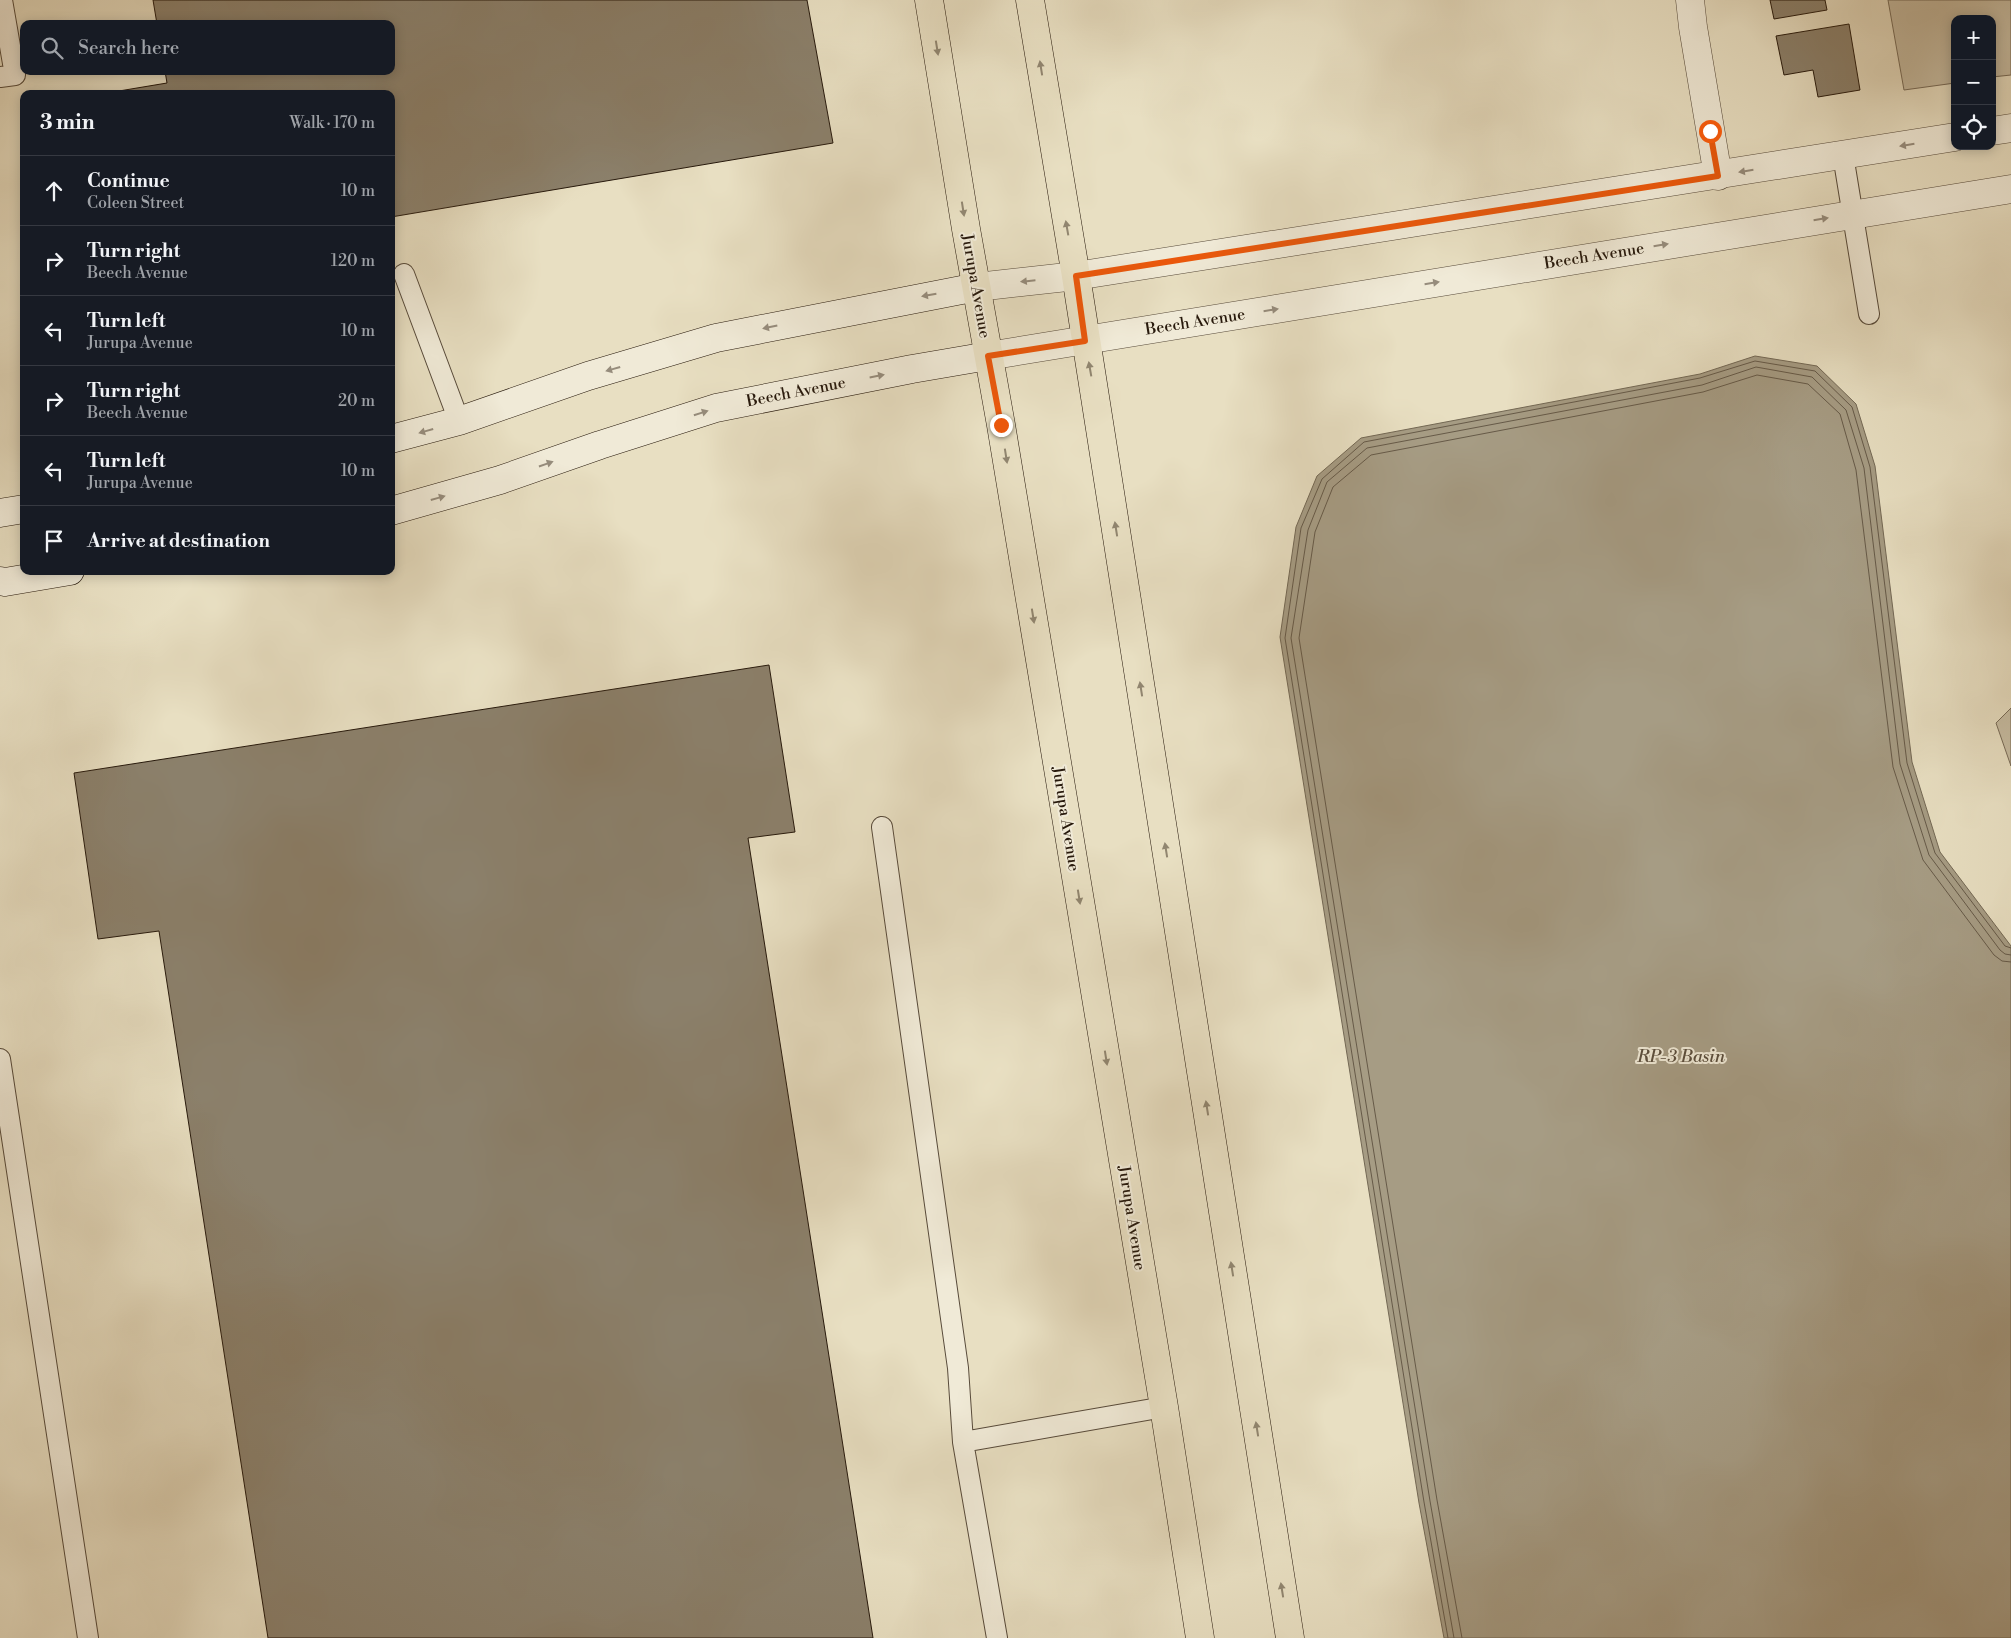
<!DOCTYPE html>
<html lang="en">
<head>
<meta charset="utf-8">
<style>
  :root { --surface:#171b24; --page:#242831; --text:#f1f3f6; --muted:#9ea1a6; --line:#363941 }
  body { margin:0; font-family:"Libre Bodoni",serif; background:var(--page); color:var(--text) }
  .controls { position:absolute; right:15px; top:15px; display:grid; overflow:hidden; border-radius:10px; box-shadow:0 2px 12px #0003 }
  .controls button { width:45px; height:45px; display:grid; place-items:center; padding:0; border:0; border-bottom:1px solid var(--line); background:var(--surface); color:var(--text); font:25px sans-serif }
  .stop { position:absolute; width:15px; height:15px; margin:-11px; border:4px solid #ea580c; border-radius:50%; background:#fff }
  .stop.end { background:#ea580c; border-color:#fff; box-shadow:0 1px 5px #0008 }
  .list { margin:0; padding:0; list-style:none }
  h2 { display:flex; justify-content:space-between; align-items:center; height:65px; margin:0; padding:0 20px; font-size:21px }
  h2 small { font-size:16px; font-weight:400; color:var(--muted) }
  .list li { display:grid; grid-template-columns:32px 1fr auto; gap:15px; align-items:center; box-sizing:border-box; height:70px; padding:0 20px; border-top:1px solid var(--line) }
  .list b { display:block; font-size:19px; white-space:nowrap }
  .list p { margin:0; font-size:16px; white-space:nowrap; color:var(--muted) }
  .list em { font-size:16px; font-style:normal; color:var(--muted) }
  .icon { flex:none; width:28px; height:28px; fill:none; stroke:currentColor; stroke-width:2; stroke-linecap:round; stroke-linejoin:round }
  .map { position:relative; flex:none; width:2011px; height:1638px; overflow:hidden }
  .search { position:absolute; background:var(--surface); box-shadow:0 2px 12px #0003; left:20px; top:20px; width:375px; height:55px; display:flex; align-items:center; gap:12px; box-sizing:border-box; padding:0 18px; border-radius:10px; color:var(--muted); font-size:19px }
  .panel { position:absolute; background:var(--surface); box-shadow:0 2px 12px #0003; left:20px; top:90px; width:375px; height:485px; border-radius:10px }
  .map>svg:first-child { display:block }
  .green { fill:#c7bda3; stroke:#776b58 }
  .water { fill:#a69c84; stroke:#736854 }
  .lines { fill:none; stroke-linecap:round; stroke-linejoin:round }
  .shore { stroke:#665a48; stroke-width:1 }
  .building { fill:#8b806b; stroke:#27190c }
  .service-casing { stroke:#574a3a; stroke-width:22 }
  .minor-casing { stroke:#574a3a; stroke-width:29 }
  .tertiary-casing { stroke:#574a3a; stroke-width:29 }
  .secondary-casing { stroke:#27190c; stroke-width:29 }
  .primary-casing { stroke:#27190c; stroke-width:29 }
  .service { stroke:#f0ead7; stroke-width:20 }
  .minor { stroke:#f0ead7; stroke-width:28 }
  .tertiary { stroke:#f0ead7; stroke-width:28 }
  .secondary { stroke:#f0ead7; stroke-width:28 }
  .primary { stroke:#e8dfc2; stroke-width:28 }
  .oneway { fill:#918670 }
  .oneway2 { fill:#968c7c }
  .route { stroke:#ea580c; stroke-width:6 }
  .labels { text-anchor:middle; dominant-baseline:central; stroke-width:4; stroke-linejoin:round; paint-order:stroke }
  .street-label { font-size:16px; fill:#27190c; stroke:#f0ead7 }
  .water-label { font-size:18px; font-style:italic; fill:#5a4d3c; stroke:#f0ead7 }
</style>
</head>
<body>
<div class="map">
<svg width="2011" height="1638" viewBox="0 0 2011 1638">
  <rect width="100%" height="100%" fill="#e8dfc2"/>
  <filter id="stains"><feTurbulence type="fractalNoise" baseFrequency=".004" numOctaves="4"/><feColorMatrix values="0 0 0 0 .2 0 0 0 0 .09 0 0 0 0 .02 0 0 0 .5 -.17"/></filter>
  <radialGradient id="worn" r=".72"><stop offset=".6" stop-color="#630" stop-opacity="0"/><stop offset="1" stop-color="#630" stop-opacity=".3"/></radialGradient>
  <!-- green -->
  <path class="green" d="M1888,0h123v75l-19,2v-58h-37v64l-51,7z
    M2011,708v58l-15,-43z"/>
  <!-- water -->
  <path class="water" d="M1755,356l62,10 39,38 19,62 37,296 28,90 71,94v692h-567l-25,-135 -139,-866 16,-110 21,-51 44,-38 339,-64z"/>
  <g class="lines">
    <!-- shore -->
    <path class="shore" d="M1448,1638l-24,-136 -139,-864 16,-110 21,-49 42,-37 336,-64 55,-17 60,10 37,36 18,60 37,296 28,90 70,93 6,2
      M1454,1638l-24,-137 -139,-863 17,-108 19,-48 40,-34 335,-63 54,-18 56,10 34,33 18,58 36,296 29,91 71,95 5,4 6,1
      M1462,1638l-25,-138 -138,-862 16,-106 18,-45 38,-32 332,-63 54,-17 51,9 32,30 16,56 37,297 30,93 71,95 8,6 9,1"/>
  </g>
  <!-- building -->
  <path class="building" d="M153,0h654l26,143 -442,74v-123h-290l66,-11 -2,-12h226v-47h-234z
    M1770,0h55l2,10 -53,9z
    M1849,24l11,66 -42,7 -5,-27 -29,5 -8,-39z
    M769,665l26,167 -47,6 125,800h-605l-109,-707 -61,8 -24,-166z"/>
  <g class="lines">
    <!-- service casing -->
    <g class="service-casing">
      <path id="service" d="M0,77l15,-2 -13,-75
        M1843,155l26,159
        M404,274l55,147
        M882,827l76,541 5,74
        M0,1059l88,579
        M997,1638l-34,-196 201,-35"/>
    </g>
    <!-- minor casing -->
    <g class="minor-casing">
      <path id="minor" d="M1690,0l3,27 25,149"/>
    </g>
    <!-- tertiary casing -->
    <g class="tertiary-casing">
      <path id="tertiary" d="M1992,131l19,-3
        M977,287l99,-11 879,-139
        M988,356l1023,-167"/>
    </g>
    <!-- secondary casing -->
    <g class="secondary-casing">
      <path id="secondary" d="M391,439l68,-18 129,-45 128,-38 261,-51
        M391,511l109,-31 100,-35 116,-37 196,-39 76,-13
        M0,513l24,-4
        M0,581l5,1 65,-11"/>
    </g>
    <!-- primary casing -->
    <g class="primary-casing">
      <path id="primary" d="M929,0l37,229 35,196 163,982 36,231
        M1030,0l46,276 214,1362"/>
    </g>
    <!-- service -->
    <use href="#service" class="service"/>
    <!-- minor -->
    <use href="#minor" class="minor"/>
    <!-- tertiary -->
    <use href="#tertiary" class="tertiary"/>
    <!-- secondary -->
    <use href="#secondary" class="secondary"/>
    <!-- primary -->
    <use href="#primary" class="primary"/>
  </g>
  <!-- one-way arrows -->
  <defs><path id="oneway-solid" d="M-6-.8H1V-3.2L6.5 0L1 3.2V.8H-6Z" transform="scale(1.25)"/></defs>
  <g class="oneway">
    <use href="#oneway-solid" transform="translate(937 48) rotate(81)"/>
    <use href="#oneway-solid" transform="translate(1041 68) rotate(-99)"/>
    <use href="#oneway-solid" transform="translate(963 209) rotate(81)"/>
    <use href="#oneway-solid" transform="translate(1067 228) rotate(-100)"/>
    <use href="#oneway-solid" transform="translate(1090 369) rotate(-100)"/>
    <use href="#oneway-solid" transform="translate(1006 456) rotate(81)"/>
    <use href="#oneway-solid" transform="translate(1116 529) rotate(-99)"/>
    <use href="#oneway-solid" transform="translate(1033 616) rotate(81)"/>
    <use href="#oneway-solid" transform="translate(1141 689) rotate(-99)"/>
    <use href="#oneway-solid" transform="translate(1166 850) rotate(-99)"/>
    <use href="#oneway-solid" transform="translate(1079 897) rotate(81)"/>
    <use href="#oneway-solid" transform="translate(1106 1058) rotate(81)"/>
    <use href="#oneway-solid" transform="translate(1207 1108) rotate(-99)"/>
    <use href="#oneway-solid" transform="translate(1232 1269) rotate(-99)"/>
    <use href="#oneway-solid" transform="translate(1257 1429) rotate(-99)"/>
    <use href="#oneway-solid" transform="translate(1282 1590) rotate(-99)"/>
  </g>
  <g class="oneway2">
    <use href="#oneway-solid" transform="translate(1907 145) rotate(171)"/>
    <use href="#oneway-solid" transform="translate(1746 171) rotate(171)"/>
    <use href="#oneway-solid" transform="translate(1821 219) rotate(-9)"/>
    <use href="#oneway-solid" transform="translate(1661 245) rotate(-9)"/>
    <use href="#oneway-solid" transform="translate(1028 281) rotate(174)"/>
    <use href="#oneway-solid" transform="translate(1432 283) rotate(-9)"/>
    <use href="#oneway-solid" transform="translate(929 295) rotate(170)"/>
    <use href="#oneway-solid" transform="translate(1271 310) rotate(-9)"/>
    <use href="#oneway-solid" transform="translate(770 327) rotate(168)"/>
    <use href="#oneway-solid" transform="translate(613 369) rotate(164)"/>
    <use href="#oneway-solid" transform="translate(877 376) rotate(-11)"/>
    <use href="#oneway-solid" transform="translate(701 413) rotate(-18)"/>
    <use href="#oneway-solid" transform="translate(426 431) rotate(164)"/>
    <use href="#oneway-solid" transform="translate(546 464) rotate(-19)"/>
    <use href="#oneway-solid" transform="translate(438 498) rotate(-16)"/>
  </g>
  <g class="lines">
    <!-- route -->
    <path class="route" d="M1001,425l-13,-69 97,-15 -9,-65 642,-100 -8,-45"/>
  </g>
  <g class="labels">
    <!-- street labels -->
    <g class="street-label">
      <text transform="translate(1594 256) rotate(-9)">Beech Avenue</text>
      <text transform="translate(976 286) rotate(80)">Jurupa Avenue</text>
      <text transform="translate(1195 322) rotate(-9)">Beech Avenue</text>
      <text transform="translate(796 392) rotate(-11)">Beech Avenue</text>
      <text transform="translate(1066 819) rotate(81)">Jurupa Avenue</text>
      <text transform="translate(1132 1218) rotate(81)">Jurupa Avenue</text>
    </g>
    <!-- water labels -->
    <g class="water-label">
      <text x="1681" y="1056">RP-3 Basin</text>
    </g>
  </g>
  <rect width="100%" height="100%" filter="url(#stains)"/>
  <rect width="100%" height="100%" fill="url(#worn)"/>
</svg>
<div class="controls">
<button>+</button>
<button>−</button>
<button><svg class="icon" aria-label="locate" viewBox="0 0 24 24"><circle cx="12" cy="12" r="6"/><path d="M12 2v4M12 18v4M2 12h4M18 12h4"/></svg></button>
</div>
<div class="stop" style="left:1710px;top:131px"></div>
<div class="stop end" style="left:1001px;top:425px"></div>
<div class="search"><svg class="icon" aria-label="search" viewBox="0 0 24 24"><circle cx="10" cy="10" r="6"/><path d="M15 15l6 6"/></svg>Search here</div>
<section class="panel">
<h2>3 min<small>Walk · 170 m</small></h2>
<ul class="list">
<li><svg class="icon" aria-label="ahead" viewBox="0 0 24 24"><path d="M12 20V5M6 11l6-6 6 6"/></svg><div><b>Continue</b><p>Coleen Street</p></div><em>10 m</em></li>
<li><svg class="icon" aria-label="right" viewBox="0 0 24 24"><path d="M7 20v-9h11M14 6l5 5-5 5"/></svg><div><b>Turn right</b><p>Beech Avenue</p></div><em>120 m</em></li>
<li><svg class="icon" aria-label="left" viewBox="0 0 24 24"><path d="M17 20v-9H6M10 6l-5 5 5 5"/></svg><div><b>Turn left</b><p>Jurupa Avenue</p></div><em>10 m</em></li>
<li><svg class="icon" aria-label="right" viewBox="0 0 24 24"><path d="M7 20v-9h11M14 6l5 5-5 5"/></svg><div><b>Turn right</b><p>Beech Avenue</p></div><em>20 m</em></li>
<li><svg class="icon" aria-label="left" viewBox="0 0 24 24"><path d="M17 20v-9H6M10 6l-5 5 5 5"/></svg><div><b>Turn left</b><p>Jurupa Avenue</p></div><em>10 m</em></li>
<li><svg class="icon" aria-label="arrive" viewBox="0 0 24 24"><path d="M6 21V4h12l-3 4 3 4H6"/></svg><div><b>Arrive at destination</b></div></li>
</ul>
</section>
</div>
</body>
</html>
